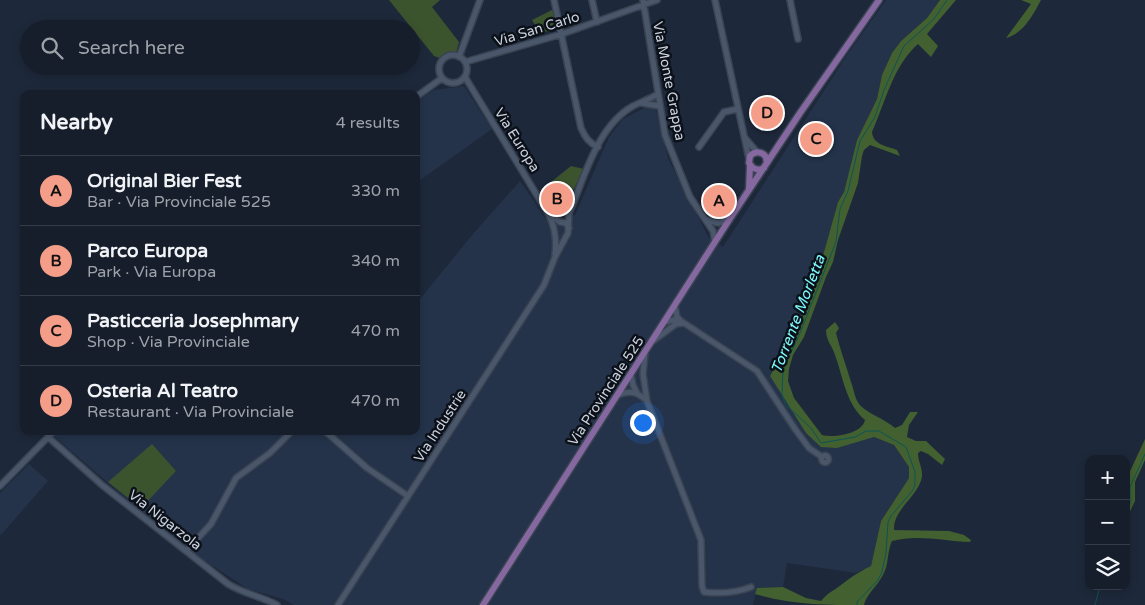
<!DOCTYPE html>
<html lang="en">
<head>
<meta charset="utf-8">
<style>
  :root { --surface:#161e2c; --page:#232b38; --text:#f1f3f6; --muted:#9ea2a9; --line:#353c48; --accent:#f49e89 }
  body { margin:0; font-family:"Varela Round",sans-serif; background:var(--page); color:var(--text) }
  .controls { position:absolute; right:15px; bottom:15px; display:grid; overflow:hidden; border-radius:10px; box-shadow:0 2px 8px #0003 }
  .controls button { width:45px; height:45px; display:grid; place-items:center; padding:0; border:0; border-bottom:1px solid var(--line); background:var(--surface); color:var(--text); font:25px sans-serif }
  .you { position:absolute; left:642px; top:422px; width:18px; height:18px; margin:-12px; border:4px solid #fff; border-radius:50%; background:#1a73e8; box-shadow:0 0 0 8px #1a73e833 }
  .badge { display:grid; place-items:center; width:32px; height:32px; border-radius:50%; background:var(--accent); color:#111; font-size:16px; font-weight:700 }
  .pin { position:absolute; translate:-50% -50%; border:2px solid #fff; box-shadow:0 1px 5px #0006 }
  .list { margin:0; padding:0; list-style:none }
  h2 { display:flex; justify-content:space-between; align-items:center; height:65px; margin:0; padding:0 20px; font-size:21px }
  h2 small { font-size:16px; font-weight:400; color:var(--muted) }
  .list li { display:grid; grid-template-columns:32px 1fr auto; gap:15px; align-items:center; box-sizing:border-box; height:70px; padding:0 20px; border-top:1px solid var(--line) }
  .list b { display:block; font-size:19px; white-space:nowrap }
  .list p { margin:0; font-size:16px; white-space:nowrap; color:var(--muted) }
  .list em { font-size:16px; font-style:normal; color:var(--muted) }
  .icon { flex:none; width:28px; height:28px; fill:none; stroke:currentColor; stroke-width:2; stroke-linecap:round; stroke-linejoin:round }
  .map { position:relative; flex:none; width:1145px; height:605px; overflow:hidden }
  .search { position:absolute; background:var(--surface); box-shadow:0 2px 8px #0003; left:20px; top:20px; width:400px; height:55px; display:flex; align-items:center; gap:12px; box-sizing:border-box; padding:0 18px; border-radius:28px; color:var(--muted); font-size:19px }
  .panel { position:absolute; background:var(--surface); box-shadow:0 2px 8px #0003; left:20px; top:90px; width:400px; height:345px; border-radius:10px }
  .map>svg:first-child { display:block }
  .built { fill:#24334a }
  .green { fill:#3c542e }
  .forest { fill:#426030 }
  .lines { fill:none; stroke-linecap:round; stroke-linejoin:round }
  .stream { stroke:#0b5456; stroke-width:1 }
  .minor-casing { stroke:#3a4352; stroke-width:8 }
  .major-casing { stroke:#3a4352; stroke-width:9 }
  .minor { stroke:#4a576b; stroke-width:5 }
  .major { stroke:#84689f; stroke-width:6 }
  .labels { text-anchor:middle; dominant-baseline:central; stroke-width:5; stroke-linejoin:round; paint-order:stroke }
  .street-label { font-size:14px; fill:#cbd2de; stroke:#0c1119 }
  .water-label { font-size:15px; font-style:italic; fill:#7cfafd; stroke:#0c1119 }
</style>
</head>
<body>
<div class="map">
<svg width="1145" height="605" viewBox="0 0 1145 605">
  <rect width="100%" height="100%" fill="#1d283a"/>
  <!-- built -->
  <path class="built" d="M886,0h54l-13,18 -26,23 -9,12 -10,22 -5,24 -20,41 -13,52 -6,10 -26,93 -7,17 -35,64 51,71 53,-10 20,8 15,22v11l-28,43 -10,45 -15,7 -69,-10 -4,24 -26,1 -4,17h-459l-11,-6 -35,-10 -46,-30 -35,-25 -113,-98 5,-5h357v-127l56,-69 48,-54 29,42 26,-8 34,-78 14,-18 25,-13 8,4 12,48 41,80 14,9 126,-195z
    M464,86l28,43 -76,54v-81l18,-12z
    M29,464l19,17 -48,55v-43z"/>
  <!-- green -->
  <path class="green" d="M389,0h51l-8,7 27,35 -3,11 -13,6 -9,-3z
    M554,9l4,18 -2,3 -7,2 -1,-1 -8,2 -8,-13z
    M571,166l13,3 -25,49 -9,-10 -9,-18z
    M152,444l24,27 -35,37 -33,-26z"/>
  <!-- forest -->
  <path class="forest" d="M940,0h16l-29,34 11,12 -7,11 -13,-13c-25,22 -33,59 -46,88 1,13 15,14 25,18l3,6 -30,-11 -6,5 -2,6 -4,27 -20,57 -5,22 -7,15 -22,60 -11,18 -4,14 -1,12 6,17 28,37c12,3 40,-1 43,-15 -19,-16 -22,-43 -30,-65 -3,-10 -9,-14 -9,-25l9,-8 4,6 -3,5c4,16 10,32 15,49 3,7 3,15 8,22 7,9 26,15 36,24l7,-3 8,-13h8l-9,13 -2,12 9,4h10l19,18 -3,6 -14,-11 -7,-3 -3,2c0,9 5,15 4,24 -4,20 -29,32 -28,53l55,1 15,4 7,5 -1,2c-26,-1 -53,-8 -78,-1 -5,10 -3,24 -9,34 -5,10 -17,20 -19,30 -39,0 -71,0 -109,-11l2,-6 26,-1 23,11 15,3c6,-7 8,-8 16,-13 12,-9 19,-15 34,-22l10,-45 28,-43v-11l-15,-22 -20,-8 -37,11 -16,-1 -15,-14 -36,-57 35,-64 7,-17 26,-93 6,-10 13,-52 20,-41 5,-24 10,-22 9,-12 26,-23z
    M1021,0h20c-8,15 -17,33 -35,38l25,-34z
    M1145,439v21l-10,22v19l-9,19v-40z"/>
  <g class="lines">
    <!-- stream -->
    <path class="stream" d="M1126,512l4,-9v-16l15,-33
      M857,605v-3l21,-22 4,-8 4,-19 2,-31 3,-6 22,-26 2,-6v-12l-9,-25 -27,-16h-13l-11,6 -34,6 -10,-15 -26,-24 -3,-10 1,-24 17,-37 36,-91 4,-33 8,-18 12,-50 15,-24 9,-27 20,-44 30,-27 13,-19
      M1095,605l5,-19"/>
    <!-- minor casing -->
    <g class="minor-casing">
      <path id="minor" d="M554,0l27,128c4,9 8,15 17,19
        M592,0l5,22
        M643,0l22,135 25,62 23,34 2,11
        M715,0l34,159
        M790,0l8,39
        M439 69a14 14 0 1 1 28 0a14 14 0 1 1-28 0Z
        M459,57l21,-57
        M465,62l97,-28 95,-34
        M465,77l84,138c6,13 8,25 6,39
        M416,97l26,-19
        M641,103l18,3
        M745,138l12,14
        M699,147l25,-35 14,-3
        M550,215l10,7 6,1 3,5
        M707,220l11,3 11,-3
        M675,306l2,11 4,4 76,50 38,58 14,19 13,9
        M664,322l10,-2 6,1
        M653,341l23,-17 8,-1
        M645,354l-2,20 4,27 54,139 1,46 2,6c17,2 32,1 47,-5
        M631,375l2,10 4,8
        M618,395c12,-5 19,-3 28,5
        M325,431l42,37 41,28
        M48,437l54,48 126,99c16,10 33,12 49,21
        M821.5 459a3.5 3.5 0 1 1 7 0a3.5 3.5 0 1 1-7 0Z
        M0,486l54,-55
        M186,551l25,-27 25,-46 34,-25 22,-22
        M338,605l206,-320 11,-28 13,-24 1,-20 3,-7c14,-34 27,-81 61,-100 8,-4 17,-7 25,-12"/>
    </g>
    <!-- major casing -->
    <g class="major-casing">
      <path id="major" d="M764,168l-5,2 -6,-2 -4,-5 1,-7c5,-5 12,-5 16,1l1,6
        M749,189l1,-24
        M483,605l246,-385 71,-107 79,-113"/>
    </g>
    <!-- minor -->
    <use href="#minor" class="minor"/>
    <!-- major -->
    <use href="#major" class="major"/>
  </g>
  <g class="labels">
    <!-- street labels -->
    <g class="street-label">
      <text transform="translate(537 29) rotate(-17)">Via San Carlo</text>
      <text transform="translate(669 81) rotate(79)">Via Monte Grappa</text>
      <text transform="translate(517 140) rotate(58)">Via Europa</text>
      <text transform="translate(606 391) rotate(-57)">Via Provinciale 525</text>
      <text transform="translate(440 426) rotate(-57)">Via Industrie</text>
      <text transform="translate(165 520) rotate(38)">Via Nigarzola</text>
    </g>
    <!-- water labels -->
    <g class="water-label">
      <text transform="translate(798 314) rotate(-69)">Torrente Morletta</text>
    </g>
  </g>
</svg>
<div class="controls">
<button>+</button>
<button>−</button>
<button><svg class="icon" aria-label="layers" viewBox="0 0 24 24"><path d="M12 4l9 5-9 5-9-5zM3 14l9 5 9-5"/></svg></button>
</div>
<div class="you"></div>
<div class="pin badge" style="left:719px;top:201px">A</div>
<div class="pin badge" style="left:557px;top:199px">B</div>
<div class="pin badge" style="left:816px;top:139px">C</div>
<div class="pin badge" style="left:767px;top:113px">D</div>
<div class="search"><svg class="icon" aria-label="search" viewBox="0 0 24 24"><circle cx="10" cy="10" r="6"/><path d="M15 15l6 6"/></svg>Search here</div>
<section class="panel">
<h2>Nearby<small>4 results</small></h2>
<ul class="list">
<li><span class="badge">A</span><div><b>Original Bier Fest</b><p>Bar · Via Provinciale 525</p></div><em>330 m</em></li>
<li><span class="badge">B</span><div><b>Parco Europa</b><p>Park · Via Europa</p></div><em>340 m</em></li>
<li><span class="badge">C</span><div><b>Pasticceria Josephmary</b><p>Shop · Via Provinciale</p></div><em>470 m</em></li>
<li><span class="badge">D</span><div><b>Osteria Al Teatro</b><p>Restaurant · Via Provinciale</p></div><em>470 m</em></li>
</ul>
</section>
</div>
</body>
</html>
